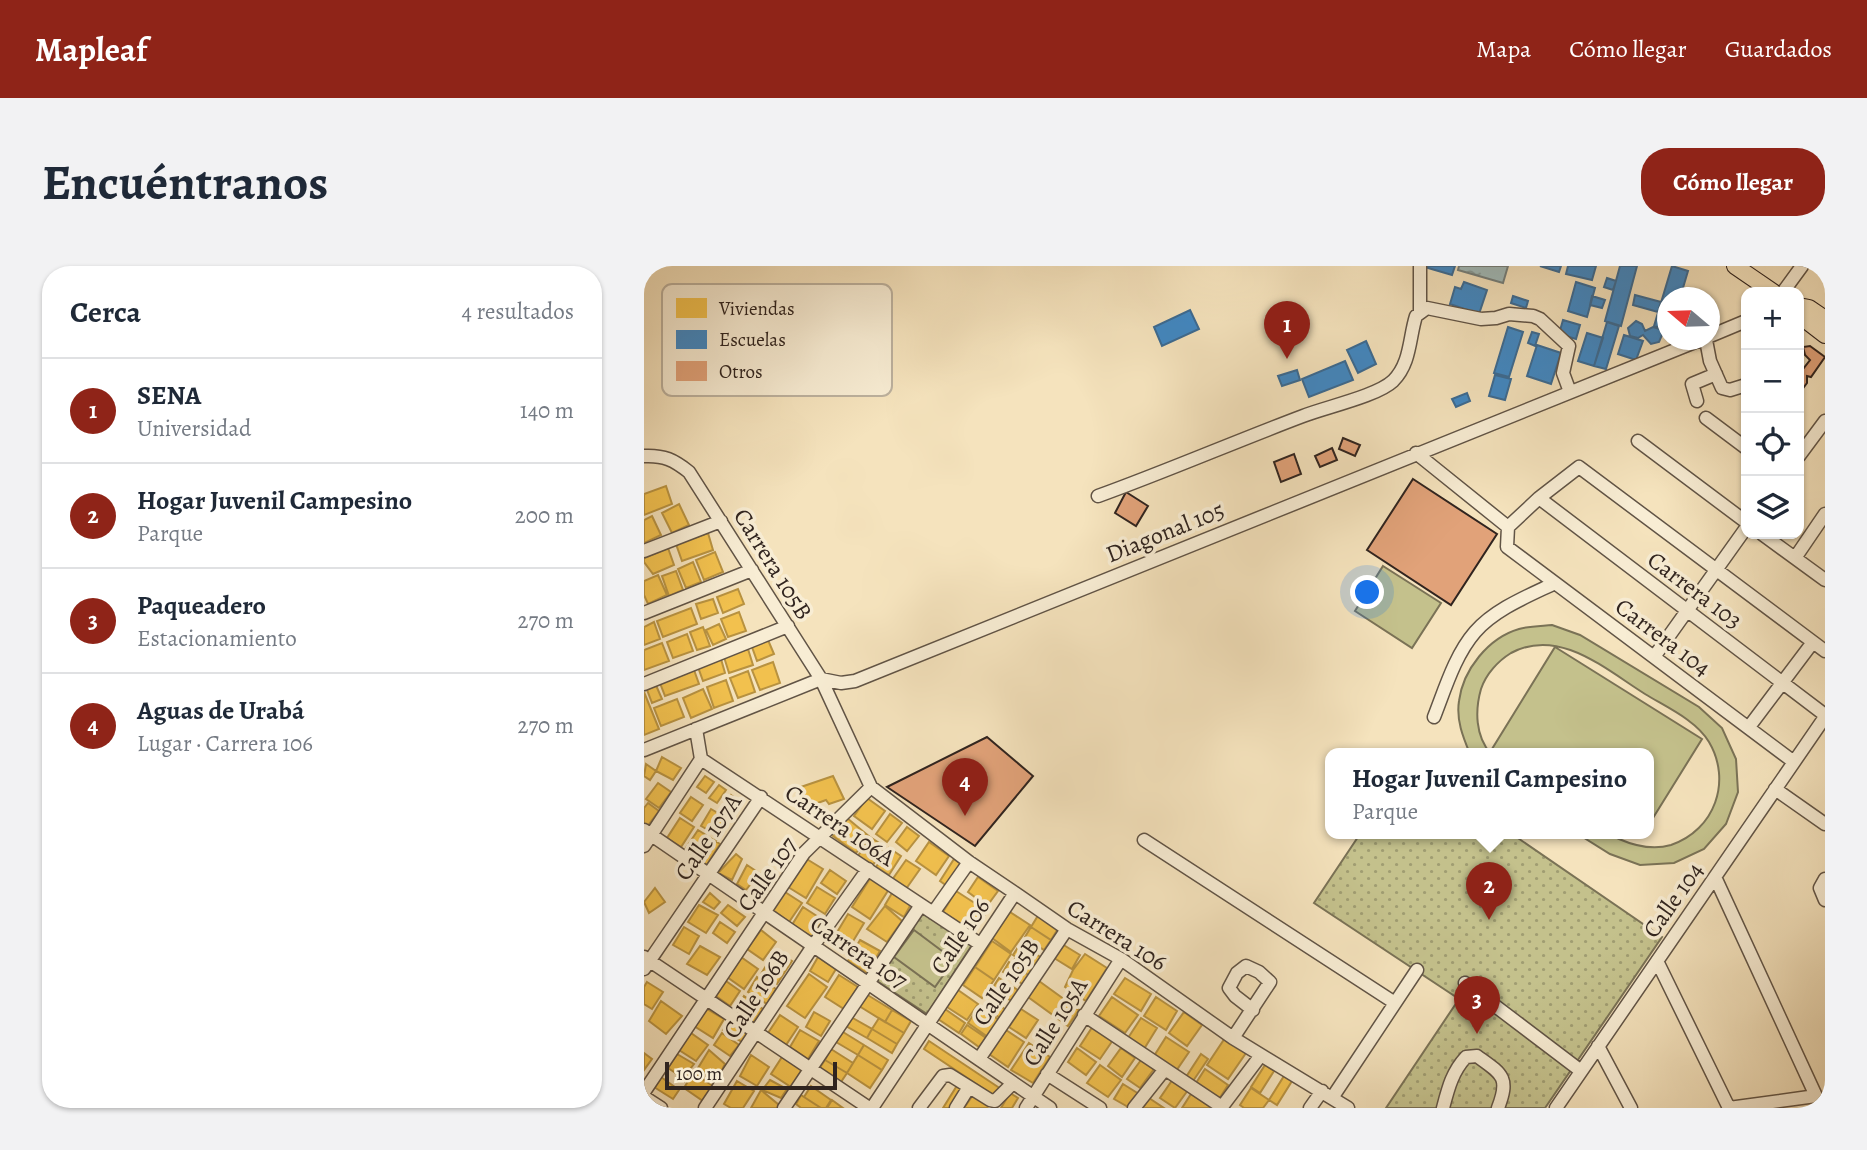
<!DOCTYPE html>
<html lang="es">
<head>
<meta charset="utf-8">
<style>
  :root { --surface:#fff; --page:#f2f2f3; --text:#1f2937; --muted:#747a83; --line:#e0e1e3; --accent:#8f2418 }
  body { margin:0; font-family:Alegreya,serif; background:var(--page); color:var(--text) }
  .controls { position:absolute; right:21px; top:21px; display:grid; overflow:hidden; border-radius:14px; box-shadow:0 2px 5px #0004 }
  .controls button { width:63px; height:63px; display:grid; place-items:center; padding:0; border:0; border-bottom:2px solid var(--line); background:var(--surface); color:var(--text); font:35px sans-serif }
  .compass { position:absolute; left:1013px; top:21px; width:63px; height:63px; border-radius:50%; background:var(--surface); box-shadow:0 2px 5px #0004; rotate:289deg }
  .scale { position:absolute; left:21px; bottom:18px; width:172px; box-sizing:border-box; padding-left:7px; border:4px solid #30241f; border-top:0; font-size:19px; line-height:24px; white-space:nowrap; color:#30241f; -webkit-text-stroke:5px #f8edd4; paint-order:stroke }
  .you { position:absolute; left:724px; top:327px; width:24px; height:24px; margin:-18px; border:5px solid #fff; border-radius:50%; background:#1a73e8; box-shadow:0 0 0 10px #1a73e833 }
  .badge { display:grid; place-items:center; width:46px; height:46px; border-radius:50%; background:var(--accent); color:#fff; font-size:23px; font-weight:700 }
  .pin { position:absolute; translate:-50% -58px; filter:drop-shadow(0 2px 4px #0008) }
  .pin::after { content:''; position:absolute; top:37px; width:24px; height:21px; background:inherit; clip-path:polygon(0 0,100% 0,50% 100%) }
  .popup { position:absolute; left:681px; top:482px; width:329px; height:91px; box-sizing:border-box; display:grid; place-content:center; border-radius:14px; background:var(--surface); filter:drop-shadow(0 2px 5px #0005); font-size:23px; white-space:nowrap; color:var(--muted) }
  .popup b { font-size:26px; color:var(--text) }
  .popup::after { content:''; position:absolute; left:50%; top:100%; margin-left:-14px; border:14px solid transparent; border-top-color:var(--surface) }
  .list { margin:0; padding:0; list-style:none }
  h2 { display:flex; justify-content:space-between; align-items:center; height:91px; margin:0; padding:0 28px; font-size:30px }
  h2 small { font-size:23px; font-weight:400; color:var(--muted) }
  .list li { display:grid; grid-template-columns:46px 1fr auto; gap:21px; align-items:center; box-sizing:border-box; height:105px; padding:0 28px; border-top:2px solid var(--line) }
  .list b { display:block; font-size:26px; white-space:nowrap }
  .list p { margin:0; font-size:23px; white-space:nowrap; color:var(--muted) }
  .list em { font-size:23px; font-style:normal; color:var(--muted) }
  .icon { flex:none; width:38px; height:38px; fill:none; stroke:currentColor; stroke-width:2; stroke-linecap:round; stroke-linejoin:round }
  .map { position:relative; flex:none; width:1181px; height:842px; overflow:hidden; border-radius:28px }
  header { display:flex; align-items:center; gap:42px; box-sizing:border-box; height:98px; padding:0 35px; background:var(--accent); color:#fff }
  header strong { font-size:33px }
  nav { display:flex; gap:38px; margin-inline-start:auto; font-size:24px }
  .intro { display:flex; align-items:center; justify-content:space-between; box-sizing:border-box; height:168px; padding:0 42px }
  h1 { margin:0; font-size:49px }
  .button { padding:18px 32px; border-radius:28px; background:var(--accent); color:#fff; font-size:24px; font-weight:700 }
  main { display:flex; gap:42px; padding:0 42px }
  aside { flex:1; background:var(--surface); border-radius:28px; box-shadow:0 2px 5px #0004 }
  .map>svg:first-child { display:block }
  .park { fill:url(#park-dots); stroke:#7a7256; stroke-width:2 }
  .pitch { fill:#c4c18c; stroke:#7a7256; stroke-width:2 }
  .water { fill:url(#water-ripples); stroke:#737f7d; stroke-width:2 }
  .homes { fill:#f2c14e; stroke:#b89240; stroke-width:2 }
  .schools { fill:#3f88c5; stroke:#3a6a93; stroke-width:2 }
  .building { fill:#e1a279; stroke:#30241f; stroke-width:2 }
  .lines { fill:none; stroke-linecap:round; stroke-linejoin:round }
  .minor-casing { stroke:#615446; stroke-width:15 }
  .major-casing { stroke:#30241f; stroke-width:18 }
  .minor { stroke:#f8edd4; stroke-width:12 }
  .major { stroke:#f5e3bd; stroke-width:16 }
  .labels { text-anchor:middle; dominant-baseline:central; stroke-width:7; stroke-linejoin:round; paint-order:stroke }
  .street-label { font-size:24px; fill:#30241f; stroke:#f8edd4 }
  .key { fill:#f8edd4; stroke:#bcb19e; stroke-width:2 }
  .key-label { font-size:19px; fill:#30241f }
</style>
</head>
<body>
<header>
<strong>Mapleaf</strong>
<nav><a>Mapa</a><a>Cómo llegar</a><a>Guardados</a></nav>
</header>
<div class="intro"><h1>Encuéntranos</h1><a class="button">Cómo llegar</a></div>
<main>
<aside>
<h2>Cerca<small>4 resultados</small></h2>
<ul class="list">
<li><span class="badge">1</span><div><b>SENA</b><p>Universidad</p></div><em>140 m</em></li>
<li><span class="badge">2</span><div><b>Hogar Juvenil Campesino</b><p>Parque</p></div><em>200 m</em></li>
<li><span class="badge">3</span><div><b>Paqueadero</b><p>Estacionamiento</p></div><em>270 m</em></li>
<li><span class="badge">4</span><div><b>Aguas de Urabá</b><p>Lugar · Carrera 106</p></div><em>270 m</em></li>
</ul>
</aside>
<div class="map">
<svg width="1181" height="842" viewBox="0 0 1181 842">
  <defs>
    <pattern id="park-dots" width="8" height="8" patternUnits="userSpaceOnUse" patternTransform="scale(1.75)"><rect width="8" height="8" fill="#c4c18c"/><path d="M2 2h.1M6 6h.1" fill="none" stroke="#a09d72" stroke-width="1.8" stroke-linecap="round"/></pattern>
    <pattern id="water-ripples" width="26" height="14" patternUnits="userSpaceOnUse" patternTransform="scale(1.75)"><rect width="26" height="14" fill="#a0bbbb"/><path d="M2 4q2-2 4 0t4 0M15 11q2-2 4 0t4 0" fill="none" stroke="#839897"/></pattern>
  </defs>
  <rect width="100%" height="100%" fill="#f5e3bd"/>
  <filter id="stains"><feTurbulence type="fractalNoise" baseFrequency=".00286" numOctaves="4"/><feColorMatrix values="0 0 0 0 .2 0 0 0 0 .09 0 0 0 0 .02 0 0 0 .5 -.17"/></filter>
  <radialGradient id="worn" r=".72"><stop offset=".6" stop-color="#630" stop-opacity="0"/><stop offset="1" stop-color="#630" stop-opacity=".3"/></radialGradient>
  <!-- park -->
  <path class="park" d="M716,568h152l150,103 -117,171h-159l73,-109 -145,-96z
    M279,646l49,33 -45,69 -50,-33z"/>
  <!-- pitch -->
  <path class="pitch" d="M739,300l58,37 -29,45 -57,-37z
    M908,359l28,10 119,72 23,21 14,31 2,33 -12,32 -22,25 -30,14 -34,2 -30,-11 -32,-20c10,0 22,-1 32,0 4,1 5,3 9,5 16,7 35,11 52,6 44,-15 61,-64 38,-103 -13,-22 -43,-35 -64,-48 -40,-25 -86,-67 -134,-41 -13,8 -25,21 -30,36 -6,21 -6,47 10,65h-21c-7,-17 -14,-34 -11,-53 4,-31 29,-63 60,-72 10,-3 22,-3 33,-4z
    M911,381l147,92 -54,87v-72h-148l-8,-5z
    M270,664l40,30 -19,27 -41,-30z"/>
  <!-- water -->
  <path class="water" d="M815,0h49l-5,17 -45,-13z"/>
  <!-- homes -->
  <path class="homes" d="M22,220l6,18 -28,11v-21z
    M35,238l10,21 -17,8 -10,-20z
    M8,250l9,19 -17,8v-23z
    M64,267l5,17 -31,11 -6,-17z
    M24,282l6,17 -21,9 -9,-12v-4z
    M71,286l8,20 -19,8 -8,-20z
    M49,296l8,20 -15,6 -8,-19z
    M32,305l7,19 -14,6 -7,-20z
    M14,309l9,20 -19,9 -4,-9v-14z
    M94,323l6,15 -21,9 -6,-16z
    M69,333l5,14 -17,6 -5,-15z
    M47,342l6,16 -34,13 -6,-16z
    M95,346l7,19 -18,6 -7,-18z
    M10,356l6,17 -16,6v-18z
    M75,358l7,15 -13,6 -7,-15z
    M59,361l7,19 -13,4 -7,-18z
    M43,368l6,17 -20,7 -6,-16z
    M124,374l6,14 -17,7 -5,-14z
    M18,377l7,18 -25,9v-20z
    M104,383l5,16 -24,8 -5,-16z
    M77,393l4,14 -22,8 -5,-14z
    M129,396l7,21 -20,7 -8,-20z
    M50,404l5,14 -34,12 -5,-13z
    M104,405l7,21 -17,6 -8,-20z
    M82,414l7,21 -19,7 -7,-21z
    M11,417l7,16 -10,4 -6,-16z
    M59,423l9,20 -21,9 -8,-20z
    M0,426l15,37 -15,6z
    M33,433l7,18 -23,9 -7,-18z
    M18,491l19,11 -8,12 -17,-9z
    M2,498l10,7 -6,9 -6,-4z
    M61,510l9,6 -8,11 -9,-6z
    M189,510l11,23 -15,5 -3,-4 -22,8 -6,-20z
    M14,517l13,9 -12,16 -13,-9z
    M75,519l7,5 -9,13 -8,-5z
    M87,529l11,8 -9,13 -11,-8z
    M47,531l12,8 -11,16 -12,-8z
    M223,532l18,13 -13,18 -18,-13z
    M4,537l11,8 -13,17 -2,-2v-18z
    M67,543l17,10 -12,22 -1,-7 -14,-8z
    M246,548l12,9 -15,19 -11,-8z
    M36,552l14,9 -13,20 -14,-9z
    M203,552l23,19 -14,16 -23,-17z
    M263,561l12,9 -12,15 -11,-9z
    M54,564l8,5 -14,21 -8,-5z
    M65,571l11,7 -14,22 -10,-7z
    M226,571l14,9 -11,19 -15,-9z
    M285,576l20,14 -13,19 -20,-14z
    M245,582l12,8 -12,19 -13,-8z
    M92,588l6,5 -10,21 -14,-7z
    M161,592l18,11 -17,29 -18,-11z
    M310,593l7,5 -14,22 -7,-5z
    M262,594l14,9 -14,20 -14,-9z
    M103,599l12,8 -13,17 -9,-6z
    M123,604l6,8 -17,25 -8,-7z
    M186,604l16,11 -9,13 -16,-11z
    M227,611l18,12 -19,30 -18,-12z
    M334,611l20,14 -11,15 -19,-14z
    M173,621l18,11 -10,16 -18,-11z
    M11,622l10,14 -16,11 -5,-11z
    M312,625l31,20 -14,21 -30,-20z
    M141,626l17,11 -13,19 -16,-12z
    M66,627l10,9 -6,7 -11,-7z
    M248,627l19,11 -7,13 -19,-12z
    M55,639l19,10 -12,18 -18,-11z
    M84,639l17,12 -8,9 -16,-13z
    M241,640l17,15 -15,21 -20,-13z
    M159,641l20,13 -10,17 -21,-12z
    M366,646l20,13 -19,27 -19,-14z
    M204,648l16,9 -12,20 -16,-9z
    M395,648l20,13 -8,13 -20,-13z
    M76,656l15,10 -8,11 -14,-10z
    M40,661l15,9 -10,18 -16,-9z
    M387,661l20,13 -7,10 -19,-13z
    M117,664l15,12 -13,18 -16,-11z
    M216,674l20,11 -13,22 -19,-12z
    M348,675l19,13 -17,26 -19,-13z
    M376,678l22,14 -8,11 -21,-14z
    M418,678l18,11 -8,14 -18,-11z
    M56,680l20,11 -13,18 -20,-11z
    M131,685l17,10 -15,23 -16,-10z
    M441,688l22,14 -21,33 -21,-14 8,-17z
    M97,691l17,12 -14,20 -17,-12z
    M174,691l18,12 -8,13 -18,-11z
    M372,691l18,12 -4,7 -18,-12z
    M365,696l21,14 -6,9 -21,-13z
    M331,701l19,13 -12,18 -19,-13z
    M165,708l18,13 -22,31 -18,-12z
    M195,709l19,12 -14,22 -19,-12z
    M113,711l19,12 -9,15 -19,-12z
    M355,712l22,14 -6,11 -23,-14z
    M481,712l26,16 -10,17 -27,-17z
    M82,715l14,10 -10,15 -14,-10z
    M395,715l40,29 -11,16 -40,-29z
    M3,716l16,10 -11,17 -8,-5v-17z
    M314,724l20,14 -11,16 -20,-13z
    M222,728l26,16 -7,12 -26,-16z
    M100,730l19,13 -10,14 -18,-12z
    M468,731l26,18 -13,18 -26,-17z
    M512,731l21,14 -11,19 -22,-14z
    M347,733l15,11 -6,8 -15,-11z
    M17,735l21,15 -16,18 -17,-13z
    M335,740l20,14 -11,17 -20,-14z
    M63,743l17,10 -11,19 -19,-12z
    M301,743l20,14 -6,10 -21,-14z
    M377,743l17,11 -12,18 -17,-11z
    M248,744l19,11 -7,12 -19,-11z
    M170,746l16,9 -9,15 -15,-9z
    M540,746l18,13 -15,21 -18,-13z
    M136,749l18,12 -12,18 -18,-12z
    M207,751l21,12 -5,9 -21,-12z
    M235,752l25,15 -7,11 -25,-15z
    M497,752l16,10 -13,21 -16,-11z
    M85,756l18,12 -5,8 -19,-12z
    M323,759l19,13 -7,9 -18,-13z
    M449,760l20,14 -13,19 -20,-13z
    M228,763l25,15 -5,9 -25,-15z
    M156,764l19,11 -11,18 -18,-12z
    M362,764l18,12 -16,25 -19,-13z
    M199,766l21,13 -6,10 -22,-13z
    M47,767l17,12 -12,16 -17,-11z
    M78,767l17,12 -9,11 -16,-11z
    M522,771l23,15 -13,19 -22,-15z
    M581,772l21,15 -18,26 -21,-14z
    M285,775l72,48 -5,8 -72,-48z
    M385,777l21,14 -17,26 -22,-13z
    M220,779l24,15 -6,10 -24,-15z
    M433,782l19,14 -10,13 -18,-13z
    M477,782l14,10 -13,19 -14,-11z
    M187,783l22,14 -6,10 -22,-13z
    M65,784l16,14 -8,16 -19,-12z
    M0,787l8,6 -8,11z
    M33,788l17,10 -11,14 -15,-10z
    M557,788l7,5 -15,22 -7,-4z
    M107,789l18,12 -12,19 -17,-10z
    M214,789l24,15 -12,18 -23,-15z
    M138,791l20,13 -11,17 -20,-13z
    M181,794l22,13 -6,9 -22,-13z
    M497,794l13,9 -14,19 -13,-9z
    M456,799l21,15 -13,17 -21,-14z
    M621,799l9,6 -14,22 -9,-6z
    M561,803l23,16 -9,14 -23,-16z
    M49,807l20,13 -10,15 -19,-13z
    M640,810l8,5 -15,24 -8,-5z
    M17,811l18,13 -6,9 -19,-12z
    M529,813l15,11 -13,18 -15,-10z
    M126,814l17,9 -6,9 -19,-8z
    M93,815l17,10 -11,17h-12l-7,-4z
    M314,818l7,5 -12,19h-10z
    M479,818l16,10 -9,14 -16,-9z
    M167,820l20,14 -5,8h-5l-17,-11z
    M607,822l18,12 -6,8h-19l-4,-3z
    M117,824l18,15 -2,3h-26z
    M366,827l8,5 -6,10h-11z
    M547,828l21,14h-30z
    M157,829l3,2 17,11h-20l-5,-4z
    M329,829l16,10 -2,3h-23z
    M505,832l15,10h-21z
    M188,834l11,8h-16z"/>
  <!-- schools -->
  <path class="schools" d="M784,0h27l-3,9 -24,-7z
    M896,0h21l-2,6z
    M924,0h28l-4,14 -26,-6z
    M976,0h17l-16,60 -16,-5z
    M1028,0l16,5 -8,27h-12v32l-14,-4z
    M963,12l9,3 -3,9 -9,-3z
    M820,16l23,8 -8,24 -29,-10 5,-17 6,2z
    M932,16l19,6 -8,29 -19,-6z
    M991,29l26,7 -3,10 -25,-7z
    M869,30l15,5 -2,7 -15,-5z
    M948,30l13,4 -3,8 -12,-3z
    M546,44l9,19 -37,17 -8,-19z
    M919,54l17,5 -4,14 -17,-5z
    M992,55l6,3 3,7 8,-4 7,2 2,6 -3,7 -8,2 -8,-9 -5,3 -8,-2 -2,-8z
    M963,56l12,4 -13,43 -12,-3z
    M864,61l15,5 -14,45 -15,-4z
    M888,66l7,2 -4,12 -7,-3z
    M943,67l16,5 -9,28 -16,-5z
    M980,69l19,6 -7,19 -18,-6z
    M722,75l10,23 -18,9 -11,-23z
    M893,79l24,8 -10,31 -24,-8z
    M701,95l8,19 -44,17 -7,-18z
    M653,104l3,10 -18,6 -4,-10z
    M851,109l16,4 -6,21 -16,-4z
    M823,127l3,8 -14,6 -4,-8z"/>
  <!-- building -->
  <path class="building" d="M1166,80l15,11 -14,20 -4,-1v7l-3,4 -5,-5v-13h4l7,-9 -5,-5 -2,-8z
    M699,172l17,7 -5,11 -16,-7z
    M688,182l5,12 -17,7 -5,-11z
    M650,188l7,20 -20,8 -7,-20z
    M769,213l84,55 -46,71 -84,-55z
    M482,226l22,14 -12,20 -21,-13z
    M343,471l46,39 -58,70 -88,-59z"/>
  <g class="lines">
    <!-- minor casing -->
    <g class="minor-casing">
      <path id="minor" d="M1139,26l19,-26
        M776,45v-45
        M1066,70l36,-15
        M1062,74l4,21 12,27 8,2 16,-5
        M1053,135l-5,-17 24,-10
        M1062,152l40,30
        M994,175l108,81
        M772,187l92,74
        M0,190c20,-1 30,4 45,16l132,207 50,108 98,75 46,31 52,36 54,30 112,79 115,70
        M1155,190l26,-35
        M454,230c69,-25 136,-54 205,-80 23,-9 74,-20 90,-35 18,-18 16,-43 23,-65l11,-8 54,11 15,-1 13,-4 24,2 7,3 29,27 -6,27 7,19
        M895,232l286,217
        M1118,268l63,46
        M0,285l77,-30
        M1151,292l30,-44
        M0,347l108,-43
        M1010,391l92,-129
        M0,418l144,-58
        M790,451c11,-28 21,-62 41,-85 20,-23 53,-36 80,-49
        M1105,461l64,-85
        M52,463l5,30 279,185
        M0,484l177,-71 20,4 14,-2 845,-341
        M1150,496l-287,-215 1,-20 31,-29 40,-31 246,184
        M1131,523l50,35
        M0,564l406,278
        M500,574l251,163
        M0,580l57,-87
        M1071,611l101,219
        M1181,613l-5,9 5,12
        M289,647l36,-51
        M0,691l225,151
        M1013,695l72,147
        M0,703l117,-172
        M821,717l116,88
        M440,749l138,92
        M589,772l37,-56 -11,-10 -13,-6 -9,7 -8,15 6,8 18,14
        M954,780l33,62
        M335,793l88,-130
        M403,808l53,34
        M0,826l160,-239 67,-66
        M0,831l17,11
        M688,832l85,-128
        M61,842l108,-162 55,-77
        M140,842l137,-203
        M228,842l143,-215
        M275,842l24,-32 7,-1 40,25 5,1 18,-18
        M312,842l13,-21
        M382,842l95,-149
        M490,842l31,-39
        M577,842l40,-53
        M666,842l12,-17
        M799,842c5,-19 9,-36 23,-51l11,-1c25,18 33,21 21,52
        M912,842l269,-391
        M1085,842l87,-12"/>
    </g>
    <!-- major casing -->
    <g class="major-casing">
      <path id="major" d="M1091,0l38,26
        M1155,40l10,2 16,11
        M1155,49l26,20"/>
    </g>
    <!-- minor -->
    <use href="#minor" class="minor"/>
    <!-- major -->
    <use href="#major" class="major"/>
  </g>
  <g class="labels">
    <!-- street labels -->
    <g class="street-label">
      <text transform="translate(521 266) rotate(-22)">Diagonal 105</text>
      <text transform="translate(129 298) rotate(58)">Carrera 105B</text>
      <text transform="translate(1051 324) rotate(37)">Carrera 103</text>
      <text transform="translate(1019 371) rotate(37)">Carrera 104</text>
      <text transform="translate(196 559) rotate(34)">Carrera 106A</text>
      <text transform="translate(64 571) rotate(-56)">Calle 107A</text>
      <text transform="translate(123 608) rotate(-55)">Calle 107</text>
      <text transform="translate(1029 634) rotate(-55)">Calle 104</text>
      <text transform="translate(473 669) rotate(32)">Carrera 106</text>
      <text transform="translate(316 670) rotate(-56)">Calle 106</text>
      <text transform="translate(215 686) rotate(34)">Carrera 107</text>
      <text transform="translate(362 716) rotate(-56)">Calle 105B</text>
      <text transform="translate(112 728) rotate(-57)">Calle 106B</text>
      <text transform="translate(411 756) rotate(-58)">Calle 105A</text>
    </g>
  </g>
  <!-- legend -->
  <rect x="18" y="18" width="230" height="112" rx="10" class="key"/>
  <rect x="32" y="32" width="31" height="20" fill="#f2c14e"/>
  <rect x="32" y="64" width="31" height="19" fill="#3f88c5"/>
  <rect x="32" y="95" width="31" height="20" fill="#e1a279"/>
  <g class="key-label">
    <text x="75" y="49">Viviendas</text>
    <text x="75" y="80">Escuelas</text>
    <text x="75" y="112">Otros</text>
  </g>
  <rect width="100%" height="100%" filter="url(#stains)"/>
  <rect width="100%" height="100%" fill="url(#worn)"/>
</svg>
<div class="controls">
<button>+</button>
<button>−</button>
<button><svg class="icon" aria-label="locate" viewBox="0 0 24 24"><circle cx="12" cy="12" r="6"/><path d="M12 2v4M12 18v4M2 12h4M18 12h4"/></svg></button>
<button><svg class="icon" aria-label="layers" viewBox="0 0 24 24"><path d="M12 4l9 5-9 5-9-5zM3 14l9 5 9-5"/></svg></button>
</div>
<svg class="compass" viewBox="-18 -18 36 36"><path d="M0-13l5 13h-10z" fill="#e53935"/><path d="M0 13l5-13h-10z" fill="#747a83"/></svg>
<div class="scale">100 m</div>
<div class="you"></div>
<div class="pin badge" style="left:643px;top:93px">1</div>
<div class="pin badge" style="left:845px;top:654px">2</div>
<div class="popup"><b>Hogar Juvenil Campesino</b>Parque</div>
<div class="pin badge" style="left:833px;top:768px">3</div>
<div class="pin badge" style="left:321px;top:550px">4</div>
</div>
</main>
</body>
</html>
